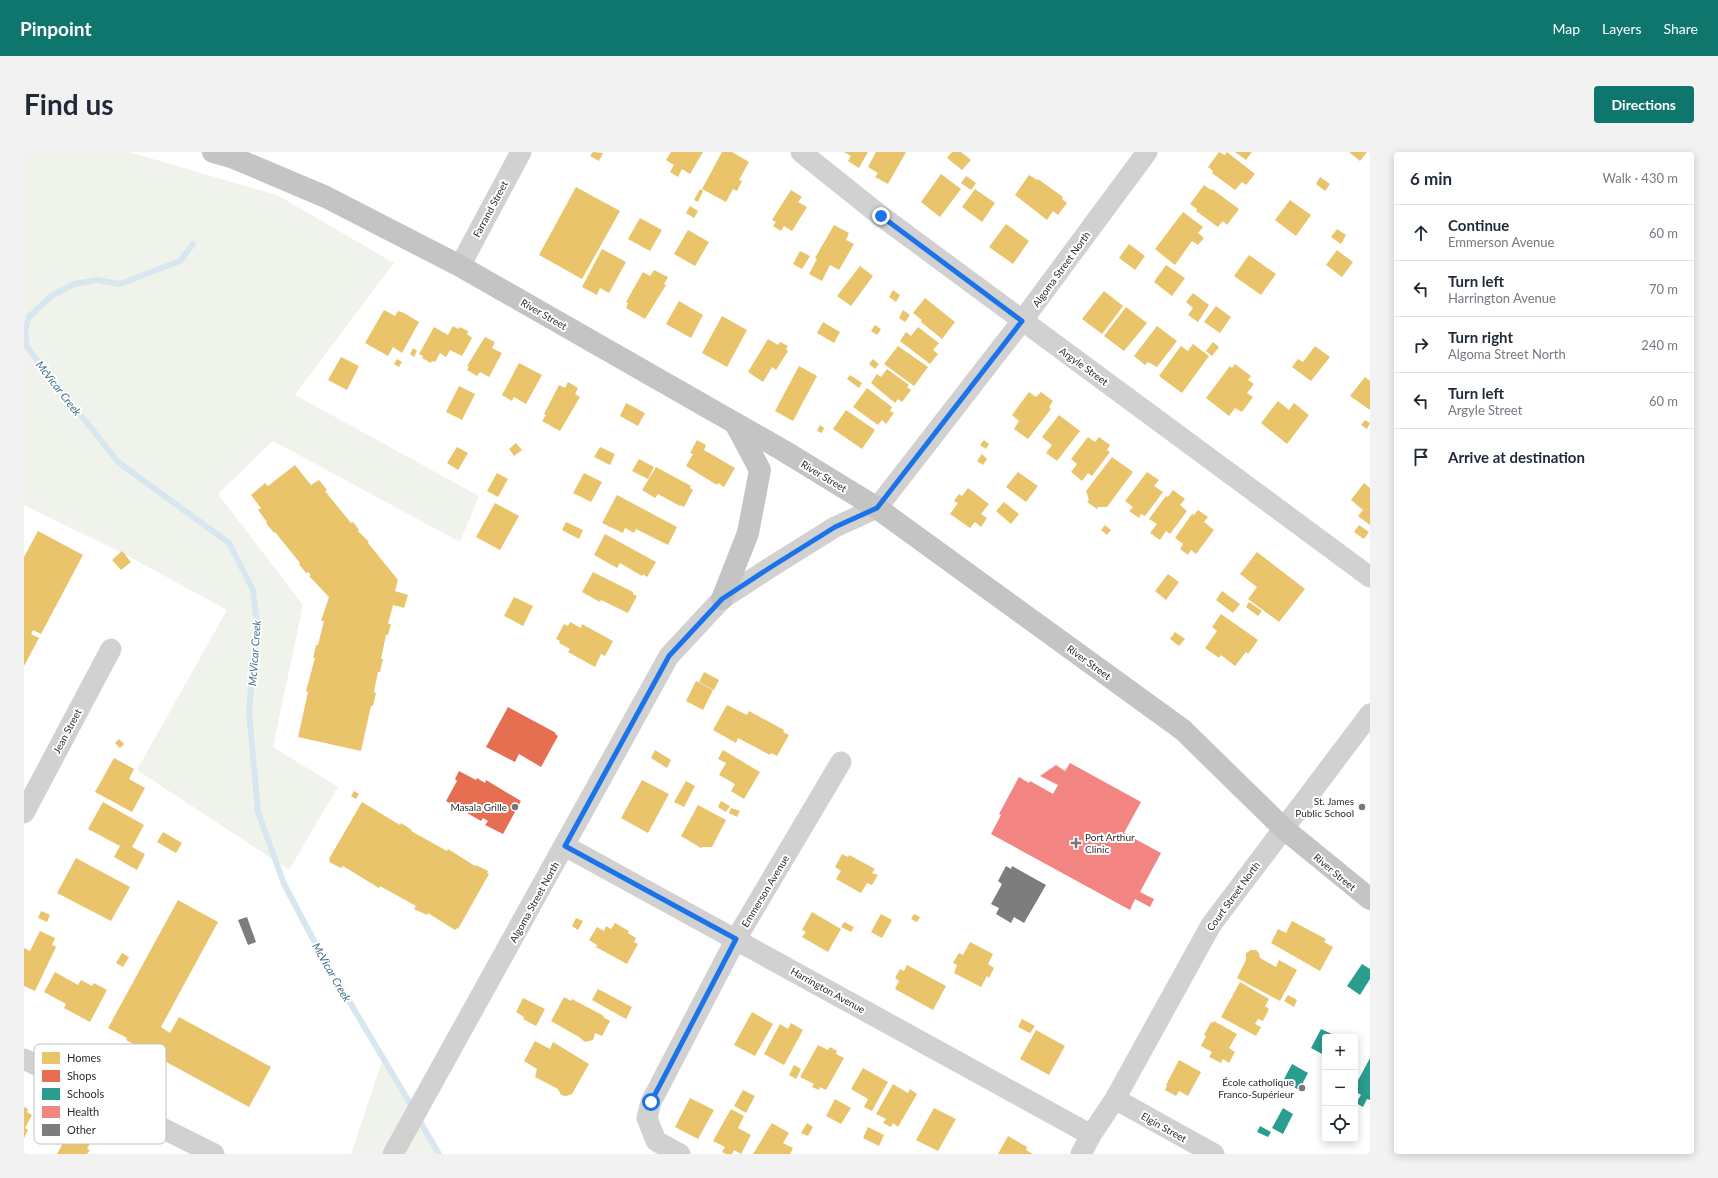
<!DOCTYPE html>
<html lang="en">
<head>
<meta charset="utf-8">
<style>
  :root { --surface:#fff; --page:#f2f2f3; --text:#1f2937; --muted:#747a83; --line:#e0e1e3; --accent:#0f766e }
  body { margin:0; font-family:Lato,sans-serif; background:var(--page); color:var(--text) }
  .controls { position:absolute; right:12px; bottom:12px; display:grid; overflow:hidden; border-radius:4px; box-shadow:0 2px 10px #0003 }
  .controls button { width:36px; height:36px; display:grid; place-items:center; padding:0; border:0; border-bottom:1px solid var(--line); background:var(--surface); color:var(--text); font:20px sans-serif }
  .stop { position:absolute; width:12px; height:12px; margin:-9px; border:3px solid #1a73e8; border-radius:50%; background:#fff }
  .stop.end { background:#1a73e8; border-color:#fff; box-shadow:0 1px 4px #0008 }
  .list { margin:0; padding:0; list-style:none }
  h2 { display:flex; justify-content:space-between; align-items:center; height:52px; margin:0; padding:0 16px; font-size:17px }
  h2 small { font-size:13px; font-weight:400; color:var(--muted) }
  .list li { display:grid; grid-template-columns:26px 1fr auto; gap:12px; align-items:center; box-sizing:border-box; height:56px; padding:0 16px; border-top:1px solid var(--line) }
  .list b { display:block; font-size:15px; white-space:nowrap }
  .list p { margin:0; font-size:13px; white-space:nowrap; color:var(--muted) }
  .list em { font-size:13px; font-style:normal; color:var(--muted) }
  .icon { flex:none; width:22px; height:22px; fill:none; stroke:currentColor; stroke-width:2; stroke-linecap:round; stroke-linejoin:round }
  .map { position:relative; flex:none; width:1346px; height:1002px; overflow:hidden; border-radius:4px }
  header { display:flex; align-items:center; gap:24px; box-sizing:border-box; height:56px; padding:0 20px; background:var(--accent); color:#fff }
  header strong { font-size:19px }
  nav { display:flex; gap:22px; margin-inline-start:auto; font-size:14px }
  .intro { display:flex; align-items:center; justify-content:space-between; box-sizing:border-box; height:96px; padding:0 24px }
  h1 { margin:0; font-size:28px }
  .button { padding:10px 18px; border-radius:4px; background:var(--accent); color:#fff; font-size:14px; font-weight:700 }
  main { display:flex; gap:24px; padding:0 24px }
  aside { flex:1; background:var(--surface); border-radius:4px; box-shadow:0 2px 10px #0003 }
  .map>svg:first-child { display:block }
  .green { fill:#f0f3eb }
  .homes { fill:#e9c46a }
  .shops { fill:#e76f51 }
  .schools { fill:#2a9d8f }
  .health { fill:#f28482 }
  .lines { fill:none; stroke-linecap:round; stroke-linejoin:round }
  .stream { stroke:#d8e7ef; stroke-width:6 }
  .building { fill:#7d7d7d }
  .minor { stroke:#d1d1d1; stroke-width:21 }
  .major { stroke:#c4c4c4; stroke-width:22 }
  .route { stroke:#1a73e8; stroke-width:5 }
  .poi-dot { fill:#767676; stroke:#fff; stroke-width:1.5 }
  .labels { text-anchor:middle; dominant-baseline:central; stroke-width:4; stroke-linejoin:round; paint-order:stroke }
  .street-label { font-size:10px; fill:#2c2c2c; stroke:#fff }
  .poi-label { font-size:10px; fill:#2c2c2c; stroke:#fff; text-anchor:end }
  .water-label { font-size:11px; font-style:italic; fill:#417087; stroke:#fff }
  .key { fill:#fff; stroke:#c0c0c0; stroke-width:1 }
  .key-label { font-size:11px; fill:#2c2c2c }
</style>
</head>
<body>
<header>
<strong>Pinpoint</strong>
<nav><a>Map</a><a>Layers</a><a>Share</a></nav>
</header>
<div class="intro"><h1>Find us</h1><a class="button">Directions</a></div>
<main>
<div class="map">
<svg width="1346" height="1002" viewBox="0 0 1346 1002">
  <rect width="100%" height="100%" fill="#fff"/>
  <!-- green -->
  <path class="green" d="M0,0h105l148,43 117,68 -99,132 184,101 -19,46 -187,-101 -55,53 85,111 -30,142 65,40 -49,83 -152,-100 90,-160 -99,-54 -104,-51z
    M359,907l56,95h-88z"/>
  <!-- homes -->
  <path class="homes" d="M569,0l10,1 -4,8 -9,-5z
    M647,0h32l-13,22 -8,-5 -4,8 -8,-5 4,-7 -8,-5z
    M698,0h10l17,10 -10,18 3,1 -5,10 -4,-2 -7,13 -24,-13z
    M820,0h24l-9,16 -11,-7 3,-5z
    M852,0h30l-18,32 -13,-7 3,-4 -10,-6z
    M928,0h9l10,8 -9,10 -15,-12z
    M1195,0l6,3 2,-3 28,22 -9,11 -4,-3 -7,8 -23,-17 1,-2 -5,-4z
    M1211,0h17l-6,8z
    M1325,0h18l-7,9z
    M917,22l20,15 -21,28 -19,-15z
    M1005,23l8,5 1,-1 25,18 -1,2 5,4 -9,12 -5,-4 -6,9 -32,-25z
    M942,24l10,7 -5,7 -10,-7z
    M1296,25l10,7 -5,7 -9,-7z
    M1180,33l7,5 1,-1 27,20 -12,16 -4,-4 -5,6 -22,-16 1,-2 -7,-5z
    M552,35l44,24 -38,68 -43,-24z
    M676,37l3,2 -5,11 -4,-2z
    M951,37l20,14 -13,19 -20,-15z
    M767,38l11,7 -4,5 9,5 -15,24 -8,-5 -3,5 -8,-5 3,-4 -4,-2z
    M1266,48l21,15 -15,21 -21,-16z
    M666,54l8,5 -4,7 -8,-5z
    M1159,60l20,15 -5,6 6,5 -6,7 -6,-4 -17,24 -20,-16z
    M616,66l22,12 -12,21 -22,-12z
    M982,72l23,17 -16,23 -24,-17z
    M810,73l15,8 -3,7 8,4 -15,26 -9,-5 -8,16 -13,-7 8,-15 -2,-1z
    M1313,77l9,6 -5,9 -10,-7z
    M664,78l21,12 -14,24 -21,-12z
    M1105,92l16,12 -10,14 -16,-12z
    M578,97l24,13 -17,31 -9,-5 -3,7 -15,-8z
    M1313,98l16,12 -11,15 -16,-12z
    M776,99l10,5 -8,13 -9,-5z
    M1225,103l27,19 -15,21 -27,-19z
    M1142,113l19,13 -13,18 -18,-14z
    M836,114l13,10 -22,30 -14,-10z
    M630,118l14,7 -4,7 2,1 -21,34 -19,-11 2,-5 -2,-1 17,-30 7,4z
    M869,138l7,5 -4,7 -7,-5z
    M1080,139l19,15 -21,28 -20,-15z
    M1169,141l16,12 -11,17 -10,-7 5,-7 -7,-6z
    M901,146l30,24 -13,17 -21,-17 1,-2 -9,-7z
    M655,149l24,14 -12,23 -25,-14z
    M1192,154l15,11 -11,16 -16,-11z
    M1102,155l21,16 -23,28 -20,-15z
    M360,158l11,6 3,-5 6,2 15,9 -17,31 -9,-6 -5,9 -23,-13z
    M879,158l7,5 -5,7 -6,-4z
    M698,164l25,14 -20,37 -25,-14z
    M799,170l17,10 -6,11 -17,-10z
    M851,173l6,4 -4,6 -6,-4z
    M429,174l5,3 2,-2 8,4 -1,3 5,4 -10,18 -12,-6 -4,7 -6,-4 -5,9 -3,-1 -1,2 -9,-5 1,-2 -4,-2 15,-27 14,8z
    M1133,174l20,15 -20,26 -9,-5 -3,3 -11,-9z
    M894,175l21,16 -6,7 5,4 -8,10 -30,-23 6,-9 5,4z
    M461,185l10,5 -3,6 10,5 -13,24 -9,-5 -3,4 -10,-6 2,-4h-2z
    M744,187l10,6 2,-3 8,4 -2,3 2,2 -12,19 -4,-3 -9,15 -15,-10z
    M1189,190l6,5 -7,9 -6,-5z
    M1169,192l16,12 -27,37 -23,-17 22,-30 7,5z
    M874,194l30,21 -14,19 -30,-22z
    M1291,194l15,11 -19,24 -19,-14 6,-8 5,3z
    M389,196l4,3 -3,6 -4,-3z
    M317,205l18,9 -12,24 -19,-10z
    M373,207l5,3 -3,5 -5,-3z
    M849,207l6,5 -4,5 -6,-5z
    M495,211l23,12 -16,29 -12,-7 -2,4 -10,-6z
    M1211,212l16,12 -3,4 6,4 -7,9 6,4 -11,15 -7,-4 -6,8 -23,-18 24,-32 2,2z
    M775,214l18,10 -24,45 -18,-10z
    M863,217l22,16 -2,2 4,3 -9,12 -4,-3 -3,4 -24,-20 6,-9 4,3z
    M826,223l12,8 -3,5 -12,-9z
    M1341,225l5,4v29l-20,-14z
    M544,230l10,6 -3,6 5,3 -20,34 -18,-10 4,-6 -2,-1 15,-29 6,3z
    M435,234l16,8 -13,26 -16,-8z
    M843,236l25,19 -2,4 4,2 -8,11 -4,-4 -4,5 -25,-18z
    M1005,240l7,5 5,-5 12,9 -4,6 2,2 -23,30 -14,-10 5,-8 -7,-6z
    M1254,249l11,9 5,-7 15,12 -22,29 -26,-21z
    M602,251l19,10 -7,13 -18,-10z
    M822,258l29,20 -13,19 -29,-20z
    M1035,263l21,16 -23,30 -11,-8 6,-8 -10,-8z
    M1341,268l5,3 -3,6 -6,-4z
    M796,273l4,3 -2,5 -5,-2z
    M1064,285l7,5 4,-5 11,8 -3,5 3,2 -18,24 -4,-3 -6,8 -11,-9 6,-8 -6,-5z
    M673,288l9,5 -2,5 31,18 -11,19 -6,-4 -1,2 -31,-19 7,-12 -3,-1z
    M960,288l5,4 -3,5 -6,-4z
    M492,291l6,7 -8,6 -5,-7z
    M433,295l11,6 -10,17 -11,-7z
    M576,295l15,7 -5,11 -16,-8z
    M958,302l5,5 -4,6 -6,-4z
    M1088,305l21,15 -26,35h-9l-1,2 -10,-7 2,-2 -3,-9z
    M615,307l15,8 -6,12 -16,-8z
    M271,313l16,20 8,-5 8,10 -2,1 26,32 2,-1 6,8 -1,1 11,11 -1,1 30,37 -3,11 13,4 -4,13 -11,-3 -5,19h3l-3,11h-2l-5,24h2l-3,13h-2l-4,20 2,1 -3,13h-2l-10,45 -63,-14 10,-45 -2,-1 9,-33h-2l3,-13h2l6,-24h-3l8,-24 -20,-21 2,-1 -3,-3 -2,1 -7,-9 1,-1 -25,-31 -1,1 -8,-10 1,-1 -9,-12 3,-2 -10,-13 14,-12 3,3z
    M632,315l35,19 -1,2 3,2 -9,17 -4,-2v1l-22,-12 -3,4 -13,-8z
    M994,320l20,14 -12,16 -20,-15z
    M1123,320l12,8 -5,6 9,6 -18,24 -4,-2 -2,4 -10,-7 4,-4 -8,-6z
    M473,321l11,6 -10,18 -11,-6z
    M560,321l18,9 -11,20 -18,-9z
    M1340,331l6,5v37l-12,-9 5,-6 -12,-10z
    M944,336l21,16 -8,10 6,4 -6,9 -6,-5 -5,6 -20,-14 8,-11 -4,-2 5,-7 3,2z
    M1149,338l12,9 -5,6 7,6 -17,23 -4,-3 -6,9 -10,-7 7,-9 -8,-5 17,-23 2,1z
    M593,343l60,32 -9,18 -32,-16 -2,4 -9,-5 -2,5 -21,-10z
    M980,350l15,12 -8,10 -15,-13z
    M471,351l24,13 -19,34 -24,-13z
    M1174,358l10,7 -4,5 10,8 -18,24 -5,-4 -3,5 -8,-6 3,-5 -8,-6 17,-24 2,1z
    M542,370l17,8 -4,9 -17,-9z
    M1081,373l6,5 -4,5 -6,-5z
    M1335,373l10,7 -5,7 -10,-7z
    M14,379l45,24 -42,79 -8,-4 -2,4 8,4 -15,28v-109z
    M581,382l51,28 -9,15 -4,-3 -1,2 -22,-13 -3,5 -23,-13z
    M98,399l9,11 -10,8 -9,-10z
    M1233,400l48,37 -26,33 -31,-23 9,-12 -17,-13z
    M569,420l40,20v2l4,2 -9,17 -27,-13 -1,2 -18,-10z
    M1144,422l11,8 -13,18 -11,-9z
    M1198,439l18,13 -7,9 -17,-13z
    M490,445l19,9 -10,20 -19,-10z
    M1225,450l13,9 -4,5 -12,-9z
    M1197,462l37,26 -10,14 -2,-2 -11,14 -14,-11 -2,3 -14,-10 12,-17 -5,-4z
    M546,470l11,6 1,-4 31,17 -8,15 -4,-2 -6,13 -27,-15 2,-3 -11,-6 1,-2 -4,-2 8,-15 4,2z
    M1151,480l10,7 -6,7 -9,-7z
    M680,520l15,8 -5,10 -15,-8z
    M672,529l17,9 -10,20 -17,-9z
    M703,553l20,10 2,-4 35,19 -1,2 6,3 -12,21 -6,-3 -1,2 -32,-17 -2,5 -23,-13z
    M95,587l5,5 -4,4 -5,-5z
    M631,598l16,10 -4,8 -16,-10z
    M699,598l37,22 -16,27 -13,-8 4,-7 -16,-9 7,-12 -8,-4z
    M90,606l20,11 -5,10 16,9 -13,24 -37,-20z
    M618,628l27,14 -21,39 -27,-15z
    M662,629l9,5 -11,21 -10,-5z
    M330,639l5,3 -3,5 -5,-3z
    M697,649l9,5 -4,6 -8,-5z
    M79,650l41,23 -12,22 13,7 -8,16 -23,-13 6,-11 -32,-17z
    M338,650l38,23 1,-2 11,7 -1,1 36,20 1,-2 27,17 1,-1 12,6 -1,2 2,1 -31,55 -1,-1 -2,2 -27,-17 -1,2 -13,-6 2,-3 -36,-20 -1,2 -36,-22 -2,2 -12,-6 1,-2 -1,-1z
    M674,653l28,15 -14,27h-10l-1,1 -20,-12z
    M707,656l9,3 -3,6 -8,-4z
    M139,680l19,11 -6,10 -19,-11z
    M818,702l6,3 1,-2 26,14 -3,4 6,2 -6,10 -5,-2 -6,10 -25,-14 5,-8 -6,-4z
    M52,706l54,29 -19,34 -54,-28z
    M154,748l40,22 -57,105 9,6 9,-16 92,50 -22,40 -123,-67 1,-2 -19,-10z
    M17,759l9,4 -3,7 -9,-4z
    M788,760l29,17 -13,23 -26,-15 4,-5 -4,-2z
    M857,762l11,6 -10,18 -11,-6z
    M890,762l6,3 -3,5 -6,-3z
    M552,766l7,3 -5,9 -6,-4z
    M1268,769l34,18 -2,3 9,5 -13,24 -49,-28 7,-14 8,4z
    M820,770l10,5 -3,5 -10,-5z
    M591,771l14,8 -1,2 8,5 -2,4 4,2 -11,20 -31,-17 1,-2 -8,-5 8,-13 7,4 2,-5 5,3z
    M16,779l15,7 -3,7 4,2 -21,44 -11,-5v-38l6,3z
    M946,790l23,12 -5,10 6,4 -5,10 -2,-2 -6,11 -27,-14 3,-8 -4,-2 6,-10 4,2z
    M1227,798h5l3,3 1,5 16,9 3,-7 18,10 -17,31 -43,-23 9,-18v-7z
    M98,801l7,4 -6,10 -7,-4z
    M883,813l39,21 -13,24 -38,-21 4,-8 -4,-3 5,-9 4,2z
    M31,820l23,13 3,-5 11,6 2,-3 13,7 -17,32 -26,-14 2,-4 -22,-12z
    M1216,830l29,17 -4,7 4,3 -6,12 -5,-2 -3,5 6,3 -5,9 -35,-19z
    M574,837l34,18 -6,12 -34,-19z
    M1264,843l9,5 -3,7 -10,-6z
    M540,845l7,4 1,-2 32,17 -1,1 7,4 -8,15 -7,-3 -2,7 -8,2 -6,-5 -28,-16z
    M499,846l22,11 -9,17 -13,-7 1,-2 -8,-5z
    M728,860l21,12 -18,32 -21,-11z
    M998,867l13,7 -5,7 -12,-6z
    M1190,869l23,13 -8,14 6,4 -6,11 -6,-4 -2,4 -12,-6 3,-5 -11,-6 5,-10 -2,-1 7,-13 2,1z
    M767,871l12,7 -19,35 -20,-11 16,-30 8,5z
    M1012,878l29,16 -16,29 -29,-16z
    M511,889l15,8 3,-7 36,22 -17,30 -6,2 -5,-1 -3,-6 -23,-12 2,-8 -13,-8z
    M794,893l10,5 2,-3 7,4 -1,3 8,4 -18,32 -6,-3 -1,3 -7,-3 2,-3 -14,-7z
    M1155,908l22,12 -13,24 -9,-5 -3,5 -11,-6 2,-5h-1z
    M770,913l7,4 -5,10 -7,-4z
    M839,916l25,14 -16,29 -8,-4 4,-8 -17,-10z
    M869,932l15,9 2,-4 7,5 -19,33 -5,-4 -2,4 -8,-4 3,-4 -10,-5z
    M719,938l12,6 -9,17 -12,-7z
    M666,946l24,12 -16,29 -23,-12z
    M811,947l16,9 -10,16 -15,-8z
    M0,955l4,2 -1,3 5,3 -7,13 3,2 -4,8z
    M910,956l22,11 -18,32 -22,-11z
    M707,957l13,7 -6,12 13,7 -10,19 -7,-4 -2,4h-6l-4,-2 3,-5 -12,-6z
    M748,971l17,10 -6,10 10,5 -3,6h-37z
    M783,971l6,4 -5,9 -7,-3z
    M844,975l16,8 -5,11 -16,-8z
    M47,981l19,10 -3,6 3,1 -3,4h-30l7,-13 3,1z
    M984,984l19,11 -1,3 7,4h-35z"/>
  <!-- shops -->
  <path class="shops" d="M484,555l48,26 -1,1 3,2 -17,31 -22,-13 -4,8 -29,-15z
    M435,619l17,9 1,-2 8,5 1,-3 35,21 -18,33 -18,-9 3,-4 -5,-3 -2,3 -35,-20 11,-20 -2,-2z"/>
  <!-- schools -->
  <path class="schools" d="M1338,812l8,5v10l-10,16 -13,-9z
    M1297,877l13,6 -1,2h-8v15l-1,3 -13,-7z
    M1346,906v42l-3,-1 -4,8 -7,-4 5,-8 -6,-4v-5z
    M1268,912l16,9 -9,17 -16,-9z
    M1259,956l10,6 -10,20 -11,-6z
    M1236,974l11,6 -3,5 -11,-5z"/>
  <!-- health -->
  <path class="health" d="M1046,611l71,39 -17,31 37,20 -21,39 14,7 -4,8 -15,-8 -5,11 -139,-76 10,-19 -2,-1 20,-37 10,6 1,-2 23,13 5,-9 -18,-9 16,-11 9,6z"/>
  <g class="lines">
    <!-- stream -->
    <path class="stream" d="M169,92l-13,17 -60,23 -23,-4 -23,4 -23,12 -22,21 -4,15 2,15 91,115 111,81 24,47 4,34 -8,87 9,101 26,72 37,70 93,156
      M394,966l21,36"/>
  </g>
  <!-- building -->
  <path class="building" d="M982,714l5,3 1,-3 34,19 -22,38 -10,-6 -3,6 -15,-9 3,-6 -8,-4 11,-20 -4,-3z
    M223,765l9,25 -8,3 -10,-25z"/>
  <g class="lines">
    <!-- minor -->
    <path class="minor" d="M777,0l80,64 489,361
      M436,114l61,-114
      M0,661l87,-164
      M541,694l526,289
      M0,907l190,95
      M1091,947l99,55
      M369,1002l276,-498 53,-57 49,-32 64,-40 42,-19 145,-187 125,-169
      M656,1002l-24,-13 -9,-23 4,-16 85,-163 105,-177
      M1057,1002l10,-19 24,-36 96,-174 159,-211"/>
    <!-- major -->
    <path class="major" d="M189,0l21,6 92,39 134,69 324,185 93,57 306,222 100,98 87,71
      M698,447l26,-66 12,-63 -25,-47"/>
  </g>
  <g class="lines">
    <!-- route -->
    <path class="route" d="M627,950l85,-163 -171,-93 104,-190 53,-57 49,-32 64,-40 42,-19 145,-187 -141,-105"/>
  </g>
  <!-- markers -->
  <g class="poi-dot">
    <circle cx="491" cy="655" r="4"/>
    <circle cx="1338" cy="655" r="4"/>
    <path d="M1050 685h4v4h4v4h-4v4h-4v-4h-4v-4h4z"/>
    <circle cx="1278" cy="936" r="4"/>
  </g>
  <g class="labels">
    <!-- street labels -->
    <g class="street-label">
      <text transform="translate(466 57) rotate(-62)">Farrand Street</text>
      <text transform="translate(1037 117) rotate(-54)">Algoma Street North</text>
      <text transform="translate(520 162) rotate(30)">River Street</text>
      <text transform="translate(1060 214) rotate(36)">Argyle Street</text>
      <text transform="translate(800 324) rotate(31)">River Street</text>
      <text transform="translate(1065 510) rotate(36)">River Street</text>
      <text transform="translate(43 579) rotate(-62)">Jean Street</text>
      <text transform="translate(1311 720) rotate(40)">River Street</text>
      <text transform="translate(741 739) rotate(-59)">Emmerson Avenue</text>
      <text transform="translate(1209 744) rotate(-54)">Court Street North</text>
      <text transform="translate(510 750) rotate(-61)">Algoma Street North</text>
      <text transform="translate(804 838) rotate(29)">Harrington Avenue</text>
      <text transform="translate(1140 975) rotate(29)">Elgin Street</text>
    </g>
    <!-- poi labels -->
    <g class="poi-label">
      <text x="1330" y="649">St. James<tspan x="1330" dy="12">Public School</tspan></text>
      <text x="483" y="655">Masala Grille</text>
      <text x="1061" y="685" text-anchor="start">Port Arthur<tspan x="1061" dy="12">Clinic</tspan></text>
      <text x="1270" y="930">École catholique<tspan x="1270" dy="12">Franco-Supérieur</tspan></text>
    </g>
    <!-- water labels -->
    <g class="water-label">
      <text transform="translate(35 236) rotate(52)">McVicar Creek</text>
      <text transform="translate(230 501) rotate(-86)">McVicar Creek</text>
      <text transform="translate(308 820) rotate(60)">McVicar Creek</text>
    </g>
  </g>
  <!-- legend -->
  <rect x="10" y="892" width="132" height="100" rx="6" class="key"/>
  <rect x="18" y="900" width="18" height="12" fill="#e9c46a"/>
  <rect x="18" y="918" width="18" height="12" fill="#e76f51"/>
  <rect x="18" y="936" width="18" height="12" fill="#2a9d8f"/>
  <rect x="18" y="954" width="18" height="12" fill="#f28482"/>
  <rect x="18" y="972" width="18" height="12" fill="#7d7d7d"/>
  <g class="key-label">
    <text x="43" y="910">Homes</text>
    <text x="43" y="928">Shops</text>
    <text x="43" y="946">Schools</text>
    <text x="43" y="964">Health</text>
    <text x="43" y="982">Other</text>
  </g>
</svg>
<div class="controls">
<button>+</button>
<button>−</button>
<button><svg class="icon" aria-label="locate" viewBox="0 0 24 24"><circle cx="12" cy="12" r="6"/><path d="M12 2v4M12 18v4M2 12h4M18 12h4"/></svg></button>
</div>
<div class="stop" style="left:627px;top:950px"></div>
<div class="stop end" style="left:857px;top:64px"></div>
</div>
<aside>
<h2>6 min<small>Walk · 430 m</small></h2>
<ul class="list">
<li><svg class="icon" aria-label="ahead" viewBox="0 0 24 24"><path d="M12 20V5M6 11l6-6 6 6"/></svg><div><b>Continue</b><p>Emmerson Avenue</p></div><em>60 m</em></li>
<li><svg class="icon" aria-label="left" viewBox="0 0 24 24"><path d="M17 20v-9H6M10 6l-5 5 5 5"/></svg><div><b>Turn left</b><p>Harrington Avenue</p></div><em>70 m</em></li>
<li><svg class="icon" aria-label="right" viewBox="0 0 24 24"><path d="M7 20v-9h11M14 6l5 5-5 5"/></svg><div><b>Turn right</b><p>Algoma Street North</p></div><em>240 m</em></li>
<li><svg class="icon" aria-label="left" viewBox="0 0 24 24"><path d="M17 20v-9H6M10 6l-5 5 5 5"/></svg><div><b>Turn left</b><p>Argyle Street</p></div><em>60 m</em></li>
<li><svg class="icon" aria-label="arrive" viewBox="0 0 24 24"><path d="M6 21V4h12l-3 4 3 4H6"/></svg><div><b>Arrive at destination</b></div></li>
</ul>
</aside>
</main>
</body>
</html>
